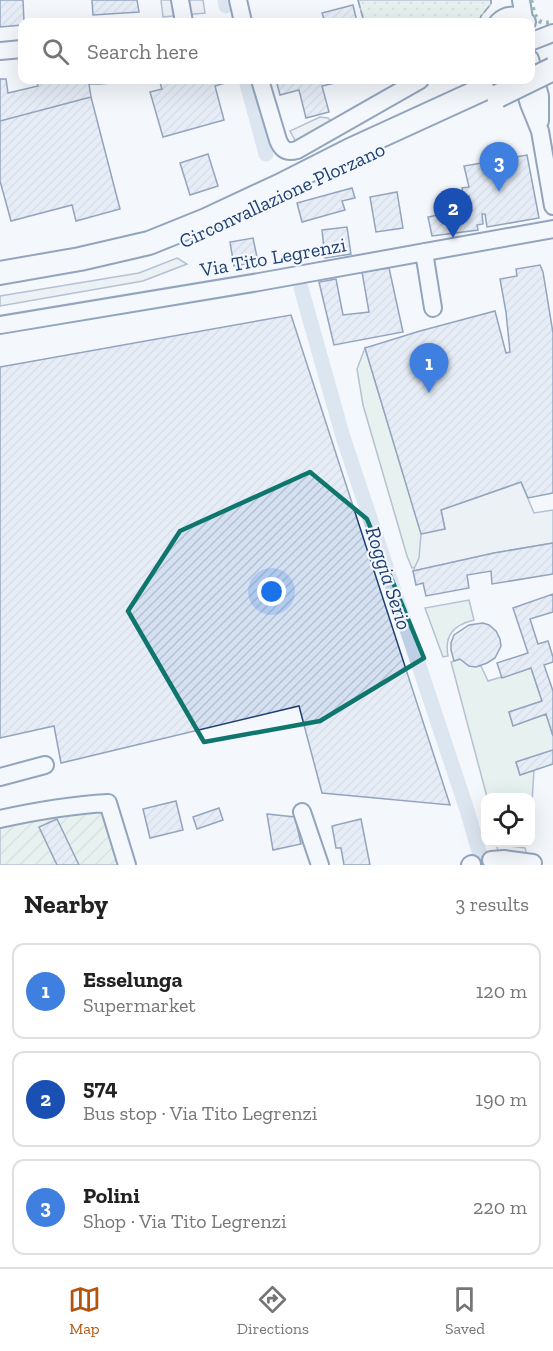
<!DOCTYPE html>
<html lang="en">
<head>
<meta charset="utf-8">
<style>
  :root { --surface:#fff; --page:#f6f6f6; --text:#222; --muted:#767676; --line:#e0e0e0; --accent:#b45309 }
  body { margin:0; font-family:"Zilla Slab",serif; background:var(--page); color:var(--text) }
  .controls { position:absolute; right:18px; bottom:18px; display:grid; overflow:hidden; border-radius:12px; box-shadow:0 6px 24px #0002 }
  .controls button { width:54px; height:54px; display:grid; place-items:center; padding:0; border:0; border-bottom:2px solid var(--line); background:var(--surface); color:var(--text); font:30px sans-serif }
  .you { position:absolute; left:272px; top:592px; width:21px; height:21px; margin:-15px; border:4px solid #fff; border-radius:50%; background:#1a73e8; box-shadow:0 0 0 9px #1a73e833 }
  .badge { display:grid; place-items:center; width:39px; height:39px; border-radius:50%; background:var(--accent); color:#fff; font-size:20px; font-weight:700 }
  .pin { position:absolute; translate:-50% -50px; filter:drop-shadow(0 2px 3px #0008) }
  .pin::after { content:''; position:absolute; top:32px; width:21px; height:18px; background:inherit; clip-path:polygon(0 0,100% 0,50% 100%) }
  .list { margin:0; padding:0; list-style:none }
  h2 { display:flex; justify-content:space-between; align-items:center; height:78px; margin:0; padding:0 24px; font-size:26px }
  h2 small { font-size:20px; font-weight:400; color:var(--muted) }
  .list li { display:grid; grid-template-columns:39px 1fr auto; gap:18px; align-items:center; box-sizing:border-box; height:96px; margin:0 12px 12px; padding:0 12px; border:2px solid var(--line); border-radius:12px }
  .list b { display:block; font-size:22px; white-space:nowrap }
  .list p { margin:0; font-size:20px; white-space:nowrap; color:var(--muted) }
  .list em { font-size:20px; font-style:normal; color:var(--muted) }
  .icon { flex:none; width:33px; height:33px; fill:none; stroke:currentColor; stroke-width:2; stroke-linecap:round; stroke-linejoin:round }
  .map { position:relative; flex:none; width:553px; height:865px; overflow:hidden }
  .search { position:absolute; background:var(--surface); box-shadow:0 6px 24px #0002; left:18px; right:18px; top:18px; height:66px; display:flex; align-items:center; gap:15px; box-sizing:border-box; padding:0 21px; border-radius:12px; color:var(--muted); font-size:22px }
  .sheet { height:402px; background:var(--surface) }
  nav { display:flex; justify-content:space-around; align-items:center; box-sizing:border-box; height:84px; border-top:2px solid var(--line); background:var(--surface); font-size:16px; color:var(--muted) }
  nav a { display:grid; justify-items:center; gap:3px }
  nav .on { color:var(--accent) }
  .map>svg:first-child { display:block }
  .grass { fill:#d7e8df; stroke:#687fa3; stroke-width:1.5 }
  .park { fill:url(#park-dots); stroke:#687fa3; stroke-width:1.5 }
  .garden { fill:url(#garden-furrows); stroke:#687fa3; stroke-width:1.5 }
  .parking { fill:#e3e8f0; stroke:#687fa3; stroke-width:1.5 }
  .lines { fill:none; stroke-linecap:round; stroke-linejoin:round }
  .canal { stroke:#bed0e5; stroke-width:15 }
  .building { fill:url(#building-hatch); stroke:#1d3f73; stroke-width:1.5 }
  .minor-casing { stroke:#1d3f73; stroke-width:20 }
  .highway-casing { stroke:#1d3f73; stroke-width:26 }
  .minor { stroke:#f4f7fb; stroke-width:16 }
  .highway { stroke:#f4f7fb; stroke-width:22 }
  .highway-bridge-casing { stroke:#1d3f73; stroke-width:26; stroke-linecap:butt }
  .highway-bridge { stroke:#f4f7fb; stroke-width:22 }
  .hedge { stroke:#2c6c60; stroke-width:4.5; stroke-dasharray:3 4.5; stroke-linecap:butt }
  .fence { stroke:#1d3f73; stroke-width:1.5; stroke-dasharray:8 3; stroke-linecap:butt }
  .marked { fill:none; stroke:#0f766e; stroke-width:4.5; stroke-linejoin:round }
  .labels { text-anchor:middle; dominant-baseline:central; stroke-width:4.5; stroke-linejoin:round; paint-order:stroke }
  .street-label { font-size:20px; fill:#1d3f73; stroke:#f4f7fb }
  .water-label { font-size:21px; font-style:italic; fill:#1d3f73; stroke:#f4f7fb }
</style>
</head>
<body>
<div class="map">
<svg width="553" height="865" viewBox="0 0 553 865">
  <defs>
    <pattern id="park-dots" width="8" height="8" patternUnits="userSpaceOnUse" patternTransform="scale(1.5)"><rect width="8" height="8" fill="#d7e8df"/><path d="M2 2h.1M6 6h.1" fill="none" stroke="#b8c8c3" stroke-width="1.8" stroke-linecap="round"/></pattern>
    <pattern id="garden-furrows" width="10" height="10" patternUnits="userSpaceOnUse" patternTransform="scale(1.5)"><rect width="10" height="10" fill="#d7e8df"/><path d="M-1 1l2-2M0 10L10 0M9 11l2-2" fill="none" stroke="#b8c8c3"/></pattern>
    <pattern id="building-hatch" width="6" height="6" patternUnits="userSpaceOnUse" patternTransform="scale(1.5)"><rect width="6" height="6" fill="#d5e0f0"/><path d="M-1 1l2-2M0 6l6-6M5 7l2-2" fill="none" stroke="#b6c1d1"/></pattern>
  </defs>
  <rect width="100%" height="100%" fill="#f4f7fb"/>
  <!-- grass -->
  <path class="grass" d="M365,348l56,185 37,27 -46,8 -5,-12 -44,-151 -6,-36z
    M469,600l5,20c-20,5 -30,15 -26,36l-5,1 -18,-49z
    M460,659l9,7h12l7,15 43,-13 11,33 -33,11 4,13 33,-11 7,22v14l-37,12 4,13 14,-5 -3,48 -1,-20 -43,-1 -36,-135z"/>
  <!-- park -->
  <path class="park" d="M358,0h133v4l-10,12 -2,6h-115z"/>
  <!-- garden -->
  <path class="garden" d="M104,810l16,55h-120v-39l26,-6z"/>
  <!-- parking -->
  <path class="parking" d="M161,0h42l2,13 -42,4z
    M320,117l8,1 4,4 -36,20 -6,-11z
    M177,258l10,6 -44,17 -143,25v-10l139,-23z
    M521,482l13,31 19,-3v33l-59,10 -81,18 6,-13 2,-24 24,-5 -4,-19z
    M496,844l29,4 3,10 -29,-4z"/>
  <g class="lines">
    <!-- canal -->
    <path class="canal" d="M225,0l1,6
      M246,80l20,74
      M301,288l42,149 124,373 16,55"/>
  </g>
  <!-- building -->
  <path class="building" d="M0,0h23l1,22h-2v3l-22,2z
    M92,0h45l2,12 -46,3z
    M353,5l4,17h-32l-3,-9z
    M0,79h6l2,14 30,-7 -1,-6h63v4h-11l2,13 -91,24z
    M100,80h50l-50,4z
    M159,80h68l1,2 -13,4 9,34 -61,17 -13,-45 12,-3z
    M276,80h72l-26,6 7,26 -23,6 -7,-28 -19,5z
    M91,97l29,112 -44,12 -4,-16 -61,16 -11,-40v-60z
    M208,154l10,32 -28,9 -10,-32z
    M527,155l12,63 -52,9 -2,-13h-3l1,10 -6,1 1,5 -46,6 -4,-19 19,-4 2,4 23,-6 -3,-15 -5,1 -2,-9 7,-1 -5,-21z
    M352,188l3,10 -13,3 3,9 -43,12 -5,-19z
    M397,192l6,36 -27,4 -6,-35z
    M347,227l4,27 -26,4 -3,-28z
    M253,238l5,24 -24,4 -4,-24z
    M540,265l3,7 10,61v160l-25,5 -7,-16 -80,28 4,19 -24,5 -56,-186 55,-17 75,-20 11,42 4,-1 -4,-40 -6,-33 17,-3 -1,-7z
    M389,268l14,64 -69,13 -15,-63 17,-3 7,36 26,-3 -7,-40z
    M291,315l159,490 -128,-12 -23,-87 -238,57 -7,-37 -54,12v-371z
    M553,543v31l-61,10 -1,-13 -24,4 2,13 -43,8 -3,-13 -7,2 -3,-14 81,-18z
    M553,594v18l-23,7 8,25 10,-3 5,16v5l-9,3 9,26v45l-7,-22 -33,12 -4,-14 33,-11 -11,-33 -29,10 -5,-15 31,-10 -15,-45z
    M483,623l6,2 7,6 4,8 1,7 -6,12 -8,5 -11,4 -7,-1 -9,-7 -6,2 -3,-11v-7l3,-8 15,-10z
    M553,750v14l-33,11 -4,-13z
    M176,801l7,29 -33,8 -7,-29z
    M219,808l4,12 -26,9 -4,-12z
    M267,814l28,3 6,27 -28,6z
    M57,819l22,46h-22l-18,-38z
    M361,819l9,46h-26l-3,-17h-5l-4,-22z"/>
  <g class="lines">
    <!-- minor casing -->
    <g class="minor-casing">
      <path id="minor" d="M180,0l4,22
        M238,0l5,22
        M521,0l3,19
        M498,22c9,-9 20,-8 29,0
        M530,42l23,-9
        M0,51l22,-2
        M530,59l10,37v25
        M260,80l18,60c4,10 9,13 19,10l123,-70
        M522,80l7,24 11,27 13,75
        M424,252l9,56
        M0,325l259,-43 294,-53
        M0,777l45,-12
        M302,812l18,53
        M0,819c36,-8 71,-14 108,-16l19,62
        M491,860l13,-1 29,4
        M470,865l2,-1"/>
    </g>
    <!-- highway casing -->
    <g class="highway-casing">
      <path id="highway" d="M0,273l80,-14 69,-16 57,-23 73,-34 71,-36 153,-70"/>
    </g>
    <!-- minor -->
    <use href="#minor" class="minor"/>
    <!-- highway -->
    <use href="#highway" class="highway"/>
    <!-- highway-bridge casing -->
    <g class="highway-bridge-casing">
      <path id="highway-bridge" d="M498,96l55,-27"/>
    </g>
    <!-- highway-bridge -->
    <use href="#highway-bridge" class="highway-bridge"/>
    <!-- hedge -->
    <path class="hedge" d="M531,0c3,13 5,28 22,21"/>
    <!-- fence -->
    <path class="fence" d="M358,0l6,22
      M479,22l2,-6 10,-12v-4"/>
  </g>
  <!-- marked area -->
  <path d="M0 0H553V865H0ZM310,472l57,47 57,139 -104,63 -116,21 -76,-131 52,-80z" fill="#f4f7fb" fill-opacity=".55" fill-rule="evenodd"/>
  <path class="marked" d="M310,472l57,47 57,139 -104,63 -116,21 -76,-131 52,-80z"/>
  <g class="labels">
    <!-- street labels -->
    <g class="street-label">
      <text transform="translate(282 195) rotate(-25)">Circonvallazione Plorzano</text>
      <text transform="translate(273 257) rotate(-10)">Via Tito Legrenzi</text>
    </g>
    <!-- water labels -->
    <g class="water-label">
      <text transform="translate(389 578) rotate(72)">Roggia Serio</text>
    </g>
  </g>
</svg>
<div class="controls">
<button><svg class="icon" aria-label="locate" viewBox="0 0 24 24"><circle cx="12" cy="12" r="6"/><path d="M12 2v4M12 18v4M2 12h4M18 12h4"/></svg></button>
</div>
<div class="you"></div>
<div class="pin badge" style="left:429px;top:393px;background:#3f7fe0">1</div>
<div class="pin badge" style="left:453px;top:238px;background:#1a4fb4">2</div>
<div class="pin badge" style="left:499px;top:192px;background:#3f7fe0">3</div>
<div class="search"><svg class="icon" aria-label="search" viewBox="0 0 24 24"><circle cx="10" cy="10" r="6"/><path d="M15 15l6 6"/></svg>Search here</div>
</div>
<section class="sheet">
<h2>Nearby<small>3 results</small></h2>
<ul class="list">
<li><span class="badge" style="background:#3f7fe0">1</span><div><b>Esselunga</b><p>Supermarket</p></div><em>120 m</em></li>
<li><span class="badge" style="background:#1a4fb4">2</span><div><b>574</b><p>Bus stop · Via Tito Legrenzi</p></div><em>190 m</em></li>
<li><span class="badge" style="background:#3f7fe0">3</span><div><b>Polini</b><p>Shop · Via Tito Legrenzi</p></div><em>220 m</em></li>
</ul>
</section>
<nav>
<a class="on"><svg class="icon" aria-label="map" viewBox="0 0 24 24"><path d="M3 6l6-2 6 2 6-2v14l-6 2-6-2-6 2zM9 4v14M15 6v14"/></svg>Map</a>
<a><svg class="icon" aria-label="directions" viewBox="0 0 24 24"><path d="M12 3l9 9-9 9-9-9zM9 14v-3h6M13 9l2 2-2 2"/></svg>Directions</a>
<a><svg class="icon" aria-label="saved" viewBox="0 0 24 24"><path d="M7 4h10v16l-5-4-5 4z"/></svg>Saved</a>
</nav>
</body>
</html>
